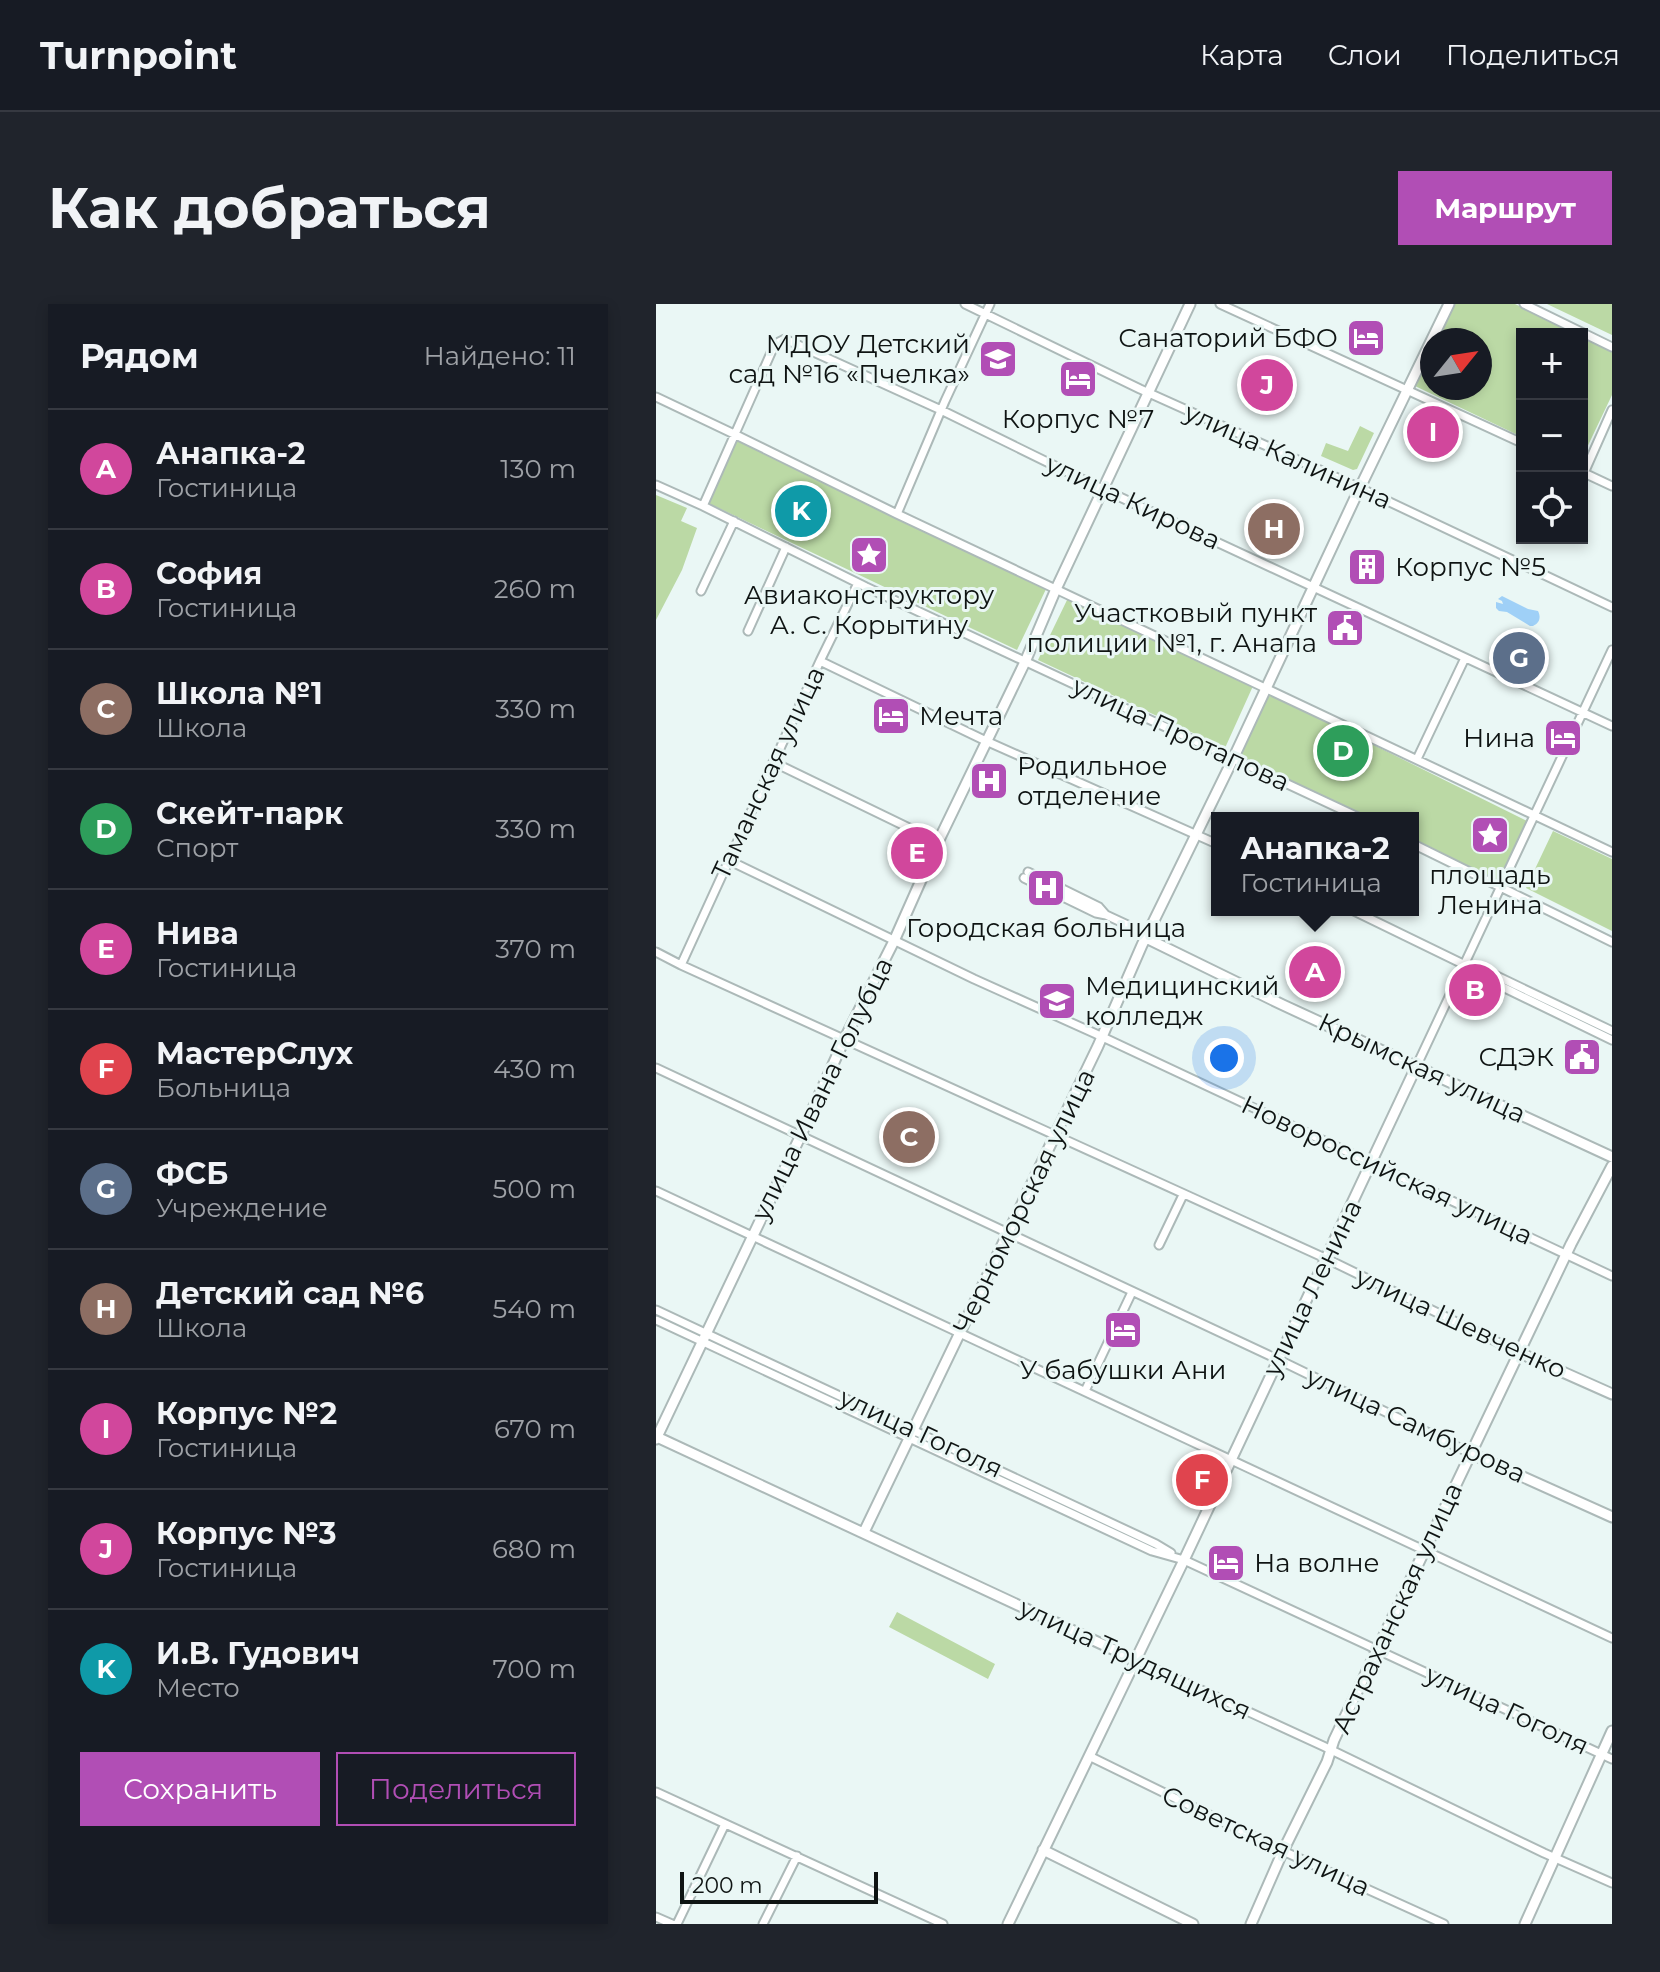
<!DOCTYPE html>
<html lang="ru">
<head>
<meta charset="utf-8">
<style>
  :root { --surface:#171b24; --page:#20242c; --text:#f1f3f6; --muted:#9ea1a6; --line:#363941; --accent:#b14eb5 }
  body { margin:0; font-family:Montserrat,sans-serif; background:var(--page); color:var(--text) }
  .controls { position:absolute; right:24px; top:24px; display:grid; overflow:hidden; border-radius:0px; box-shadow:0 4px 12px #0003 }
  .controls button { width:72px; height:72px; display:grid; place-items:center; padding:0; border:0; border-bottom:2px solid var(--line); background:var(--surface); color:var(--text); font:40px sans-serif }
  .compass { position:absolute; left:764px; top:24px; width:72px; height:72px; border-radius:50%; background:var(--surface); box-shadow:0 4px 12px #0003; rotate:60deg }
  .scale { position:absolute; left:24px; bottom:20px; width:198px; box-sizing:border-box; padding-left:8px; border:4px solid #0f1413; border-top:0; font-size:22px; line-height:28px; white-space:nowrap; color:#0f1413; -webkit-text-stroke:6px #eaf7f5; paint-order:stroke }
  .you { position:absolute; left:568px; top:754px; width:28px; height:28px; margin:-20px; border:6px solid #fff; border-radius:50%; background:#1a73e8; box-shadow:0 0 0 12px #1a73e833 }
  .badge { display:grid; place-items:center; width:52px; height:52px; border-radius:50%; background:var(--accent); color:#fff; font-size:26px; font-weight:700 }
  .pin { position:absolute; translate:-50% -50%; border:4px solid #fff; box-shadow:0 2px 8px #0006 }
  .popup { position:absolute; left:555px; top:508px; width:208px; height:104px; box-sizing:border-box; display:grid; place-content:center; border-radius:0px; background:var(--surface); filter:drop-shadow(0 2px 6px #0005); font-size:26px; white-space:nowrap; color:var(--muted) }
  .popup b { font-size:30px; color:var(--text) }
  .popup::after { content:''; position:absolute; left:50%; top:100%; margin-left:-16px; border:16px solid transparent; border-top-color:var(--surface) }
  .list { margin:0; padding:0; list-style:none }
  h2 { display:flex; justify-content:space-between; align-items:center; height:104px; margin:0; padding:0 32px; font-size:34px }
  h2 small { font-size:26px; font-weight:400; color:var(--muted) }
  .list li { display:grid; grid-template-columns:52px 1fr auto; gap:24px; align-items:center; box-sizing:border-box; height:120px; padding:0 32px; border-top:2px solid var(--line) }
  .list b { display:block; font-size:30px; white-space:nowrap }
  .list p { margin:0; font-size:26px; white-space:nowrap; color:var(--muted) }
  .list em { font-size:26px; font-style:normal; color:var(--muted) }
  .actions { display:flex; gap:16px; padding:24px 32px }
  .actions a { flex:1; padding:18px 0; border:2px solid var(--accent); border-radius:0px; text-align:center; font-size:28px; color:var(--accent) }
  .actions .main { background:var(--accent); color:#fff }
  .icon { flex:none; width:44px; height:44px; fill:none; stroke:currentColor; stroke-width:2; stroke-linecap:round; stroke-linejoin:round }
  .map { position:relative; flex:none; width:956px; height:1620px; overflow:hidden; border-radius:0px }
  header { display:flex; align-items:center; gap:48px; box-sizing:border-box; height:112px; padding:0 40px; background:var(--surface); border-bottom:2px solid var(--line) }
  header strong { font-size:38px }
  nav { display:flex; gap:44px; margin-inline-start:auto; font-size:28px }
  .intro { display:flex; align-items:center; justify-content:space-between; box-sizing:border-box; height:192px; padding:0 48px }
  h1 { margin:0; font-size:56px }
  .button { padding:20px 36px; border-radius:0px; background:var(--accent); color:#fff; font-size:28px; font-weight:700 }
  main { display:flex; gap:48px; padding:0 48px }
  aside { flex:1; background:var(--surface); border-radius:0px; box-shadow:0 4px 12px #0003 }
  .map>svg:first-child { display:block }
  .green { fill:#bbd9a5 }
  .water { fill:#9fd0f7 }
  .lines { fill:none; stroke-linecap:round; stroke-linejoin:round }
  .street-casing { stroke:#acb9b8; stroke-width:11 }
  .secondary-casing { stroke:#acb9b8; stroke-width:13 }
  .street { stroke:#fff; stroke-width:7 }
  .secondary { stroke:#fff; stroke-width:9 }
  .labels { text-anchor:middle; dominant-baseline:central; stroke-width:6; stroke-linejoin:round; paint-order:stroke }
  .poi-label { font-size:26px; fill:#0f1413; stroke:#eaf7f5; text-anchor:end }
  .street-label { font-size:26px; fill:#0f1413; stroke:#eaf7f5 }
</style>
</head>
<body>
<header>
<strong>Turnpoint</strong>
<nav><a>Карта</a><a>Слои</a><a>Поделиться</a></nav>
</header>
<div class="intro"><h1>Как добраться</h1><a class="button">Маршрут</a></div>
<main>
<aside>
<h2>Рядом<small>Найдено: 11</small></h2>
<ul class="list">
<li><span class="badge" style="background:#d1479c">A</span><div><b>Анапка-2</b><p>Гостиница</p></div><em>130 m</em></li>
<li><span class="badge" style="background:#d1479c">B</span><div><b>София</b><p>Гостиница</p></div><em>260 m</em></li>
<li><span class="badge" style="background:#8d6e63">C</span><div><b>Школа №1</b><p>Школа</p></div><em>330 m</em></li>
<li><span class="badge" style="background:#2e9e5b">D</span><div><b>Скейт-парк</b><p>Спорт</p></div><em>330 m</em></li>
<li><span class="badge" style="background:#d1479c">E</span><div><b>Нива</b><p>Гостиница</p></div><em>370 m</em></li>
<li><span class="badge" style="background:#e0444e">F</span><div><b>МастерСлух</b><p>Больница</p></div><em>430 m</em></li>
<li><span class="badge" style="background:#5c6f8a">G</span><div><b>ФСБ</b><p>Учреждение</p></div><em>500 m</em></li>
<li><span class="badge" style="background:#8d6e63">H</span><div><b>Детский сад №6</b><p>Школа</p></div><em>540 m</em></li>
<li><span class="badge" style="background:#d1479c">I</span><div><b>Корпус №2</b><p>Гостиница</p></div><em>670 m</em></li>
<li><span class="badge" style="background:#d1479c">J</span><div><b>Корпус №3</b><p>Гостиница</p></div><em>680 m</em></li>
<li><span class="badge" style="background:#0f9aa8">K</span><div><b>И.В. Гудович</b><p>Место</p></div><em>700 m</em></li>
</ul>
<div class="actions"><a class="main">Сохранить</a><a>Поделиться</a></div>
</aside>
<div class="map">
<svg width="956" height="1620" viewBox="0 0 956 1620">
  <rect width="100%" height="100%" fill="#eaf7f5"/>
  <!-- green -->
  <path class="green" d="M799,0h60l63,30h-56v103l-107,-51 17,-35v37h48v-48h-43z
    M891,0h65v31z
    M926,32l30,14v45l-30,63z
    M704,122l14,7 -17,36 -4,1 -32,-14 5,-13 22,8z
    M81,134l310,149 -30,63 -309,-147z
    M0,191l31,13 -6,13 16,7 -15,42 -26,50z
    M412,294l185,88 -28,62 -187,-88z
    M613,389l258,128 -27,61 -87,-42v-22h-45l-129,-63z
    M897,527l59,28v72l-86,-43z
    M241,1308l98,52 -7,15 -99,-52z"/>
  <!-- water -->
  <path class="water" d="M846,292l26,13 10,2c3,6 2,12 -5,15h-3l-23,-14 -8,-1 -3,-3v-6l7,2 -1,-3 -4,-2z"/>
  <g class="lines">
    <!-- street casing -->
    <g class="street-casing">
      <path id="street" d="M309,0l175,85 220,99 252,119
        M564,0l302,139
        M868,0l88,43
        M0,93l78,37 163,80 715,338
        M926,168l30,14
        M928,169l28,-63
        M0,181l47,21 163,81 494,231
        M47,202l71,-160 5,-4 6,-3 156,71 153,75 518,241
        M241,210l48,-113 45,-97
        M45,287l33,-70
        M92,327l38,-84
        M164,357l166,80 231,103
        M761,455l48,-101
        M117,458l165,80
        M757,540l199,98
        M72,556l246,119 120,54 518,243
        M372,568l71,35 7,8 41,19
        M368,574l72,35 10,2
        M696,606l113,55 13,10 134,65
        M0,648l25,13 646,294 193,94
        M25,661l139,-304 38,-78
        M813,662l13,3 130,62
        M761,761l195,-415
        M0,764l621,291 193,94
        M0,887l956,447
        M503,941l24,-50
        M0,1006l500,234 15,9
        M0,1016l496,231 32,9 428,199
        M429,1087l47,-99
        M480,1356l187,86 221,107 68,30
        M433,1452l194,95 161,73
        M0,1488l287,132
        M0,1613l16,7
        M21,1620l48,-100
        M107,1620l34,-68"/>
    </g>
    <!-- secondary casing -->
    <g class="secondary-casing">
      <path id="secondary" d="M490,634l137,67 329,152
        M864,1049l92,41
        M1,1133l479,223
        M0,1135l144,-302 45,-99 49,-97 44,-99 87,-180 31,-73 134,-285
        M814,1149l142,64
        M208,1228l234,-486 44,-101 91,-186 122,-261 94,-194
        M387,1546l150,74
        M352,1620l176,-364 233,-495
        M595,1620l32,-73 44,-89 7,-22 237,-496 41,-78
        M869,1620l87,-193"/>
    </g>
    <!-- street -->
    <use href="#street" class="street"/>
    <!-- secondary -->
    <use href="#secondary" class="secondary"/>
  </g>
  <!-- icons -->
  <defs>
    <g id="hotel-square" transform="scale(2)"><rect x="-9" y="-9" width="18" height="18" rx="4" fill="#b14eb5" stroke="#eaf7f5"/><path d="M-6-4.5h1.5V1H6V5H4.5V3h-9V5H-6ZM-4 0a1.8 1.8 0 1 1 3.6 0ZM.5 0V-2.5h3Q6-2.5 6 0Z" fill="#fff"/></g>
    <g id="school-square" transform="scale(2)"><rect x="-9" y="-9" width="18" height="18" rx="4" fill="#b14eb5" stroke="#eaf7f5"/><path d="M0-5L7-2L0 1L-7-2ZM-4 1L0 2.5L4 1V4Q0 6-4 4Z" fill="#fff"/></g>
    <g id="sight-square" transform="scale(2)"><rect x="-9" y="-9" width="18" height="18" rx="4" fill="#b14eb5" stroke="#eaf7f5"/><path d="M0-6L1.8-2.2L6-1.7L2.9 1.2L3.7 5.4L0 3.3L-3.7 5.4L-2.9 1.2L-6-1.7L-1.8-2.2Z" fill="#fff"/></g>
    <g id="building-square" transform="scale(2)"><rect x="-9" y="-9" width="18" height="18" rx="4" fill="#b14eb5" stroke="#eaf7f5"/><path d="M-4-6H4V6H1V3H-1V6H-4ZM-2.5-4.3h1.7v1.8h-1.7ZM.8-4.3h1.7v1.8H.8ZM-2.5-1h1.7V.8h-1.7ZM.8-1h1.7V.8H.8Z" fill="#fff"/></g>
    <g id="civic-square" transform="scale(2)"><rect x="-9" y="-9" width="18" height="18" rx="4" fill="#b14eb5" stroke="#eaf7f5"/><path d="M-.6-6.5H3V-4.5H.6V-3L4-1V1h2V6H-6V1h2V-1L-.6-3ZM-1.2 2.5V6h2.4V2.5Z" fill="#fff"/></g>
    <g id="hospital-square" transform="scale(2)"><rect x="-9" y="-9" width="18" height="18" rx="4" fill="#b14eb5" stroke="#eaf7f5"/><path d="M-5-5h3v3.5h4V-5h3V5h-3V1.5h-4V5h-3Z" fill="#fff"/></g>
    <g id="university-square" transform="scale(2)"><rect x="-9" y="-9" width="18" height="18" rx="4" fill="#b14eb5" stroke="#eaf7f5"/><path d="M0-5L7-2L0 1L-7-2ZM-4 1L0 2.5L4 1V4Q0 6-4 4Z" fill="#fff"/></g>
  </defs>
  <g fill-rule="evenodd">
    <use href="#hotel-square" x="710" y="34"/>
    <use href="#school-square" x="342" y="55"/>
    <use href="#hotel-square" x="422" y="75"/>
    <use href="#sight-square" x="213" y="251"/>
    <use href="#building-square" x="711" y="263"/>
    <use href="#civic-square" x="689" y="324"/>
    <use href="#hotel-square" x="235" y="412"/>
    <use href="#hotel-square" x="907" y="434"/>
    <use href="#hospital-square" x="333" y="477"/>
    <use href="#sight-square" x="834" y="531"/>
    <use href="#hospital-square" x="390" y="584"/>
    <use href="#university-square" x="401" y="697"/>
    <use href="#civic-square" x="926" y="753"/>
    <use href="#hotel-square" x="467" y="1026"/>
    <use href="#hotel-square" x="570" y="1259"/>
  </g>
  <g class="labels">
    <!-- poi labels -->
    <g class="poi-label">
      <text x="682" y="34">Санаторий БФО</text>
      <text x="314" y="40">МДОУ Детский<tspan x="314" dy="30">сад №16 «Пчелка»</tspan></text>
      <text x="422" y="115" text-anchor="middle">Корпус №7</text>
      <text x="739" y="263" text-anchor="start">Корпус №5</text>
      <text x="213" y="291" text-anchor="middle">Авиаконструктору<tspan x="213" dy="30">А. С. Корытину</tspan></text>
      <text x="661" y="309">Участковый пункт<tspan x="661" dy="30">полиции №1, г. Анапа</tspan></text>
      <text x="263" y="412" text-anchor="start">Мечта</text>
      <text x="879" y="434">Нина</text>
      <text x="361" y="462" text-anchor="start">Родильное<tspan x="361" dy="30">отделение</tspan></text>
      <text x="834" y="571" text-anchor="middle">площадь<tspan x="834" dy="30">Ленина</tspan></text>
      <text x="390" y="624" text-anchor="middle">Городская больница</text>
      <text x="429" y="682" text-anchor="start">Медицинский<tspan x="429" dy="30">колледж</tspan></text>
      <text x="898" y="753">СДЭК</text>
      <text x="467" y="1066" text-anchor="middle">У бабушки Ани</text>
      <text x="598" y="1259" text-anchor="start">На волне</text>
    </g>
    <!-- street labels -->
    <g class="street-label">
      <text transform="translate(632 152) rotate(24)">улица Калинина</text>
      <text transform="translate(477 198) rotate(25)">улица Кирова</text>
      <text transform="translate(525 430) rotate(25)">улица Протапова</text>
      <text transform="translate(112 469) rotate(-65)">Таманская улица</text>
      <text transform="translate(766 764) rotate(25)">Крымская улица</text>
      <text transform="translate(166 785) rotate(-64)">улица Ивана Голубца</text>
      <text transform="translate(731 866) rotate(25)">Новороссийская улица</text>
      <text transform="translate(368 897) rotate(-64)">Черноморская улица</text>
      <text transform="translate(656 984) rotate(-64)">улица Ленина</text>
      <text transform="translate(805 1019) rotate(25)">улица Шевченко</text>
      <text transform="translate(760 1121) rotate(25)">улица Самбурова</text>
      <text transform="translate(265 1129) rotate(25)">улица Гоголя</text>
      <text transform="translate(741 1304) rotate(-65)">Астраханская улица</text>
      <text transform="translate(479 1355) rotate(25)">улица Трудящихся</text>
      <text transform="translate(851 1406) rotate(25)">улица Гоголя</text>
      <text transform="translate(610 1537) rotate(25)">Советская улица</text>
    </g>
  </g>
</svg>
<div class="controls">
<button>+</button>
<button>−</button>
<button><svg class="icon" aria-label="locate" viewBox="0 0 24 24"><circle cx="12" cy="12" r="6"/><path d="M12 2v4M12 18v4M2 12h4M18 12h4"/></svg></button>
</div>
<svg class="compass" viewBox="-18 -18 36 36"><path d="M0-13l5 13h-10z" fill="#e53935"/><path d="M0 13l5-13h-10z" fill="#9ea1a6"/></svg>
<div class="scale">200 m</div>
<div class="you"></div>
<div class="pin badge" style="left:659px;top:668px;background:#d1479c">A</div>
<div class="popup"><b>Анапка-2</b>Гостиница</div>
<div class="pin badge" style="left:819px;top:686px;background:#d1479c">B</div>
<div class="pin badge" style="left:253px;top:833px;background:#8d6e63">C</div>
<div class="pin badge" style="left:687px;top:447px;background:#2e9e5b">D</div>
<div class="pin badge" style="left:261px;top:549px;background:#d1479c">E</div>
<div class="pin badge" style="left:546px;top:1176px;background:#e0444e">F</div>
<div class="pin badge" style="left:863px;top:354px;background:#5c6f8a">G</div>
<div class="pin badge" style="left:618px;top:225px;background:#8d6e63">H</div>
<div class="pin badge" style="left:777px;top:128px;background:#d1479c">I</div>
<div class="pin badge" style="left:611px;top:81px;background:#d1479c">J</div>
<div class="pin badge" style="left:145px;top:207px;background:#0f9aa8">K</div>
</div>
</main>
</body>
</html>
